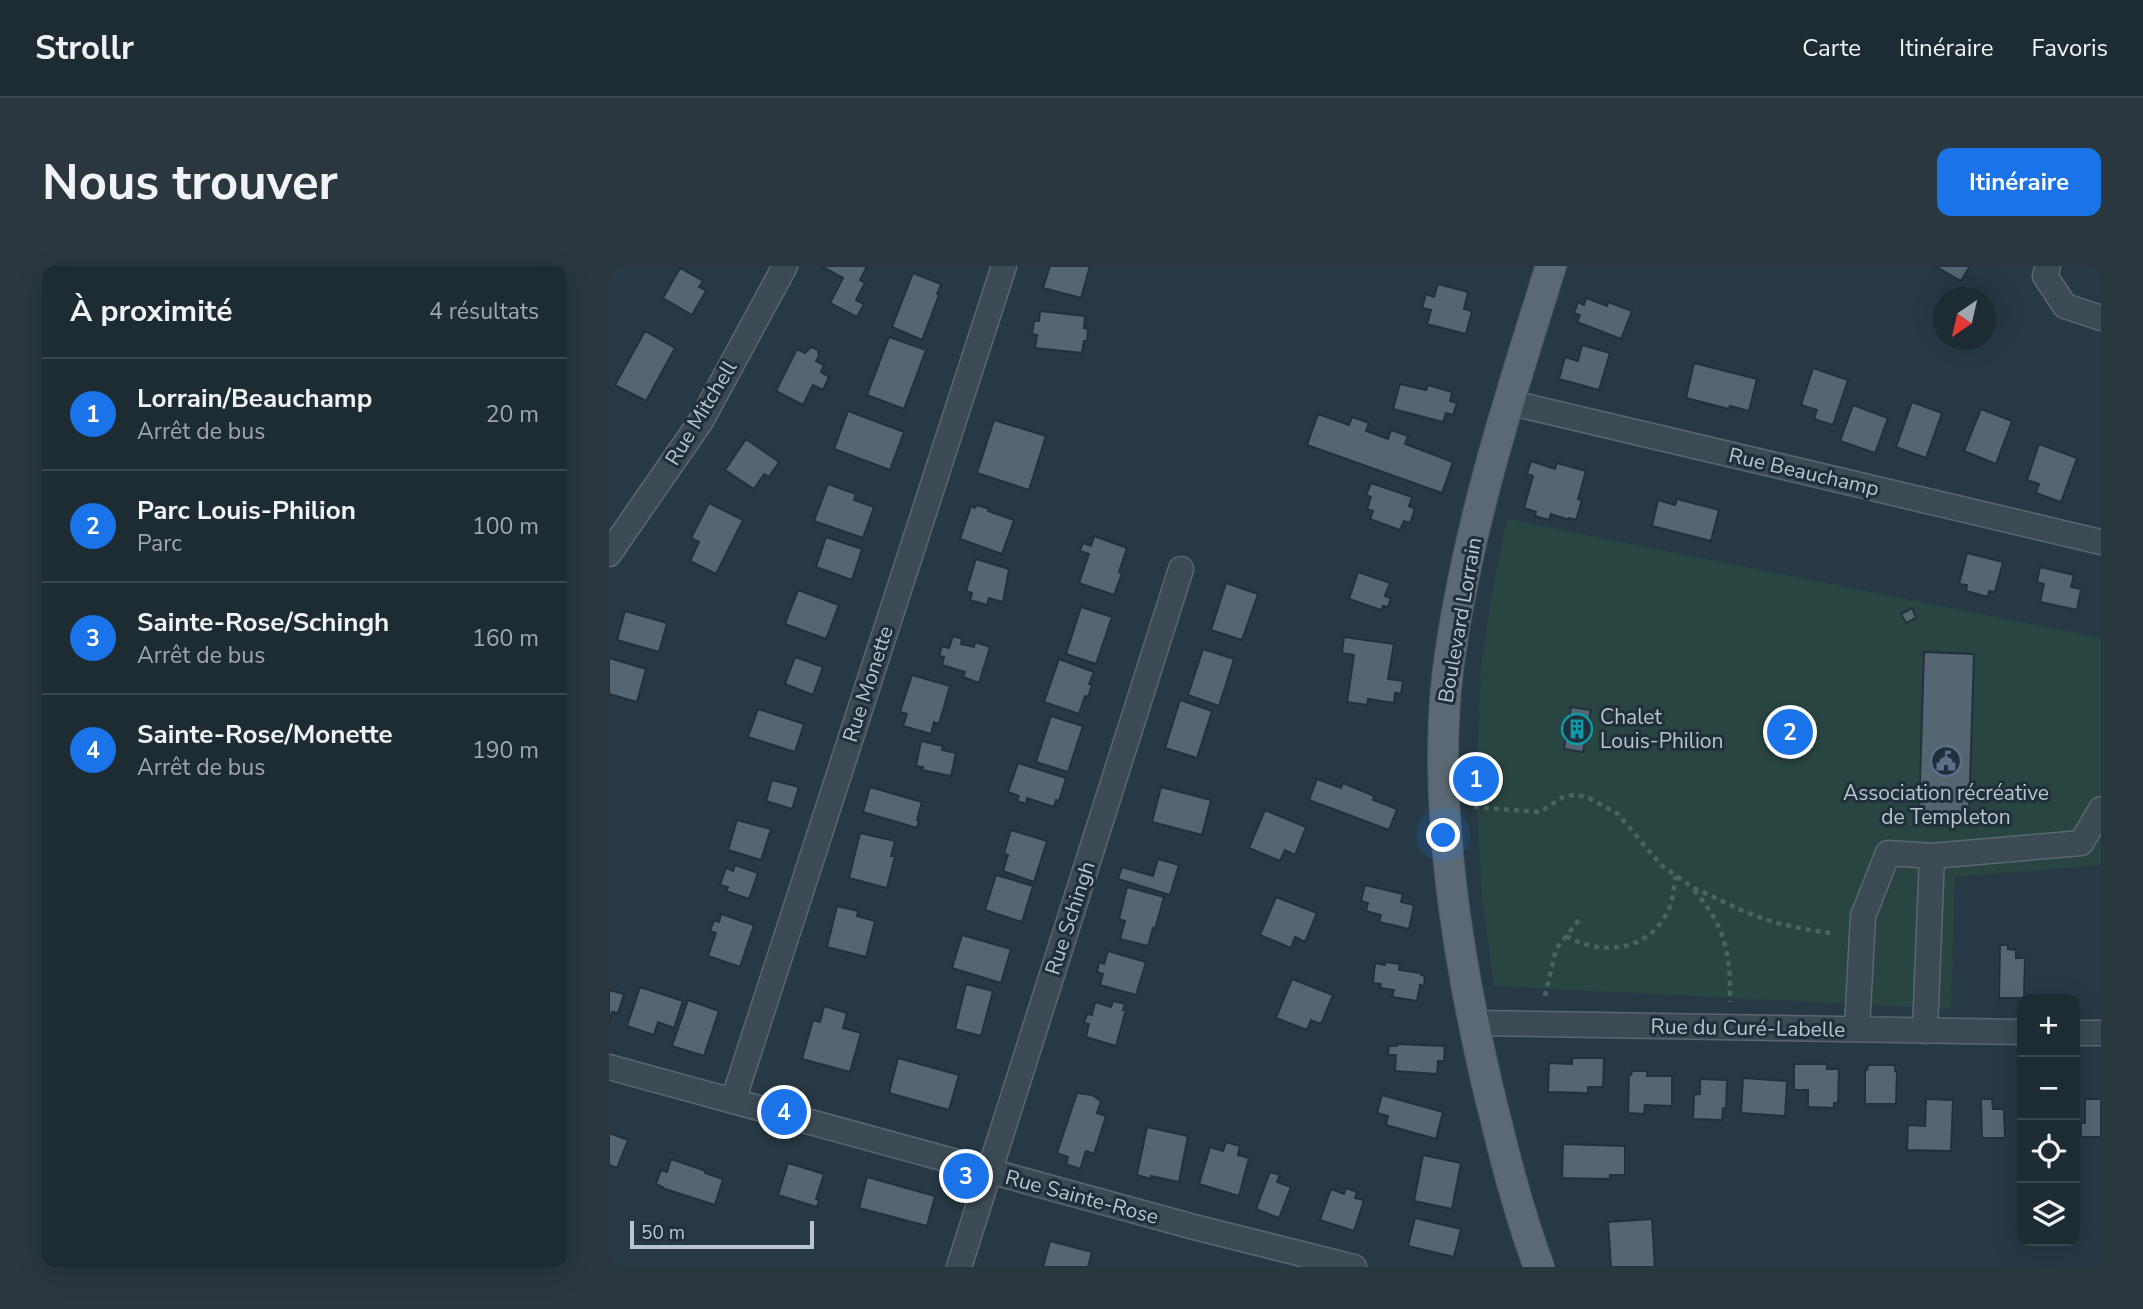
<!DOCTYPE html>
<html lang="fr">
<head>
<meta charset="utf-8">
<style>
  :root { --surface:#1d2b33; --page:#2a373f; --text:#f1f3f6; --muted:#a0a7ac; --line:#3b474e; --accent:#1a73e8 }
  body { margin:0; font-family:"Nunito Sans",sans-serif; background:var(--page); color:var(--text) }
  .controls { position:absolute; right:21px; bottom:21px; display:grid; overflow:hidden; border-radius:14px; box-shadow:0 7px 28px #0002 }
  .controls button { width:63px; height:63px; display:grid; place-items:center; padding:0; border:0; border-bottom:2px solid var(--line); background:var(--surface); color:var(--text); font:35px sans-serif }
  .compass { position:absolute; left:1324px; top:21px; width:63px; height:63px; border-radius:50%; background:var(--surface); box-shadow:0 7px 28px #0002; rotate:214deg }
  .scale { position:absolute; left:21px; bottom:18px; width:184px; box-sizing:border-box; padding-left:7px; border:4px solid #b9c4cd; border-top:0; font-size:19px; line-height:24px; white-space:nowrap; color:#b9c4cd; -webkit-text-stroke:5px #202f39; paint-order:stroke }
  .you { position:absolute; left:835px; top:570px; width:24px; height:24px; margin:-18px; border:5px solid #fff; border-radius:50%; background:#1a73e8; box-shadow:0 0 0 10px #1a73e833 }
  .badge { display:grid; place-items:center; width:46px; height:46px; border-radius:50%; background:var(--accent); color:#fff; font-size:23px; font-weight:700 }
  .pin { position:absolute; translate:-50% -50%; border:4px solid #fff; box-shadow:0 2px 7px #0006 }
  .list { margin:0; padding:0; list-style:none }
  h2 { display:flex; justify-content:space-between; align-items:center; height:91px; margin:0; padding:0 28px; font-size:30px }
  h2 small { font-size:23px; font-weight:400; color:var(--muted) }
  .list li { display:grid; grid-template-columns:46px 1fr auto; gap:21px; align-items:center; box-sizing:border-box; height:112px; padding:0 28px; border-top:2px solid var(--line) }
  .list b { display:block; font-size:26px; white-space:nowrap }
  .list p { margin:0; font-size:23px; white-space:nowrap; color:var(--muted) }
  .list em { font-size:23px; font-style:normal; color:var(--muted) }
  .icon { flex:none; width:38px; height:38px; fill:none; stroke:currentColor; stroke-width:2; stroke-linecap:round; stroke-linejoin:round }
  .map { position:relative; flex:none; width:1492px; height:1001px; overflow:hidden; border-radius:14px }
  header { display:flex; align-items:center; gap:42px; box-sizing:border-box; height:98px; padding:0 35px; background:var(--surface); border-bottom:2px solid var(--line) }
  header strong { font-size:33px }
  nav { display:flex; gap:38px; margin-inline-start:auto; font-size:24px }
  .intro { display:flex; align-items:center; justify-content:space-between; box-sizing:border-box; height:168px; padding:0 42px }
  h1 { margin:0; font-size:49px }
  .button { padding:18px 32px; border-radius:14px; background:var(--accent); color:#fff; font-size:24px; font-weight:700 }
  main { display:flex; gap:42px; padding:0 42px }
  aside { flex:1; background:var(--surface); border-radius:14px; box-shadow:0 7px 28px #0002 }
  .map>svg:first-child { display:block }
  .green { fill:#294542 }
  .building { fill:#536671; stroke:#22313b; stroke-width:2 }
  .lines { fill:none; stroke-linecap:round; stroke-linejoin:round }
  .minor-casing { stroke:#5a6771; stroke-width:27 }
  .major-casing { stroke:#485660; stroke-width:32 }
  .path { stroke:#4a6260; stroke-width:4.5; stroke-dasharray:5 5; stroke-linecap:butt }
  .minor { stroke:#3c4a53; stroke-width:24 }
  .major { stroke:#5a6973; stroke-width:30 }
  .labels { text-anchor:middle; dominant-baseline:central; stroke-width:6; stroke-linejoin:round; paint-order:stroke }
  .street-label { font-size:21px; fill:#b9c4cd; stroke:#202f39 }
  .poi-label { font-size:21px; fill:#b9c4cd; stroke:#202f39; text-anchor:start }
</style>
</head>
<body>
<header>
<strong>Strollr</strong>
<nav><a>Carte</a><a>Itinéraire</a><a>Favoris</a></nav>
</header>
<div class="intro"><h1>Nous trouver</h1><a class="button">Itinéraire</a></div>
<main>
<aside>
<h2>À proximité<small>4 résultats</small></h2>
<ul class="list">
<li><span class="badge">1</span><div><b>Lorrain/Beauchamp</b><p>Arrêt de bus</p></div><em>20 m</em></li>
<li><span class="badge">2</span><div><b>Parc Louis-Philion</b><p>Parc</p></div><em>100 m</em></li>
<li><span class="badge">3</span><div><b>Sainte-Rose/Schingh</b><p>Arrêt de bus</p></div><em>160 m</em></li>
<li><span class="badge">4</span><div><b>Sainte-Rose/Monette</b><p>Arrêt de bus</p></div><em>190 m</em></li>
</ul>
</aside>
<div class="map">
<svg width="1492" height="1001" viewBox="0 0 1492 1001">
  <rect width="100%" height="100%" fill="#273944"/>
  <!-- green -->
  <path class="green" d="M898,253l594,119v227l-146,12 -4,132 -457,-23 -12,-89 -6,-99 5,-131 10,-69z"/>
  <!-- building -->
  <path class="building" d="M214,0h44l-7,14 5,3 -9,17 8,4 -7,13 -27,-14 13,-25 -20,-11z
    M441,0h40l-9,32 -38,-10z
    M1326,0h35l-9,15z
    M71,2l23,13 -4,6 7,4 -14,24 -29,-17z
    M304,7l28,11 -4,10 2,1 -17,45 -30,-13z
    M829,18l30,8 -4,17 8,2 -6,23 -39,-10 4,-14 -9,-2 4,-14 8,3z
    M977,32l21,8 1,-4 24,9 -11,28 -44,-17 3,-7 -6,-2 4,-11 6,3z
    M431,45l45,5 -1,12 4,1 -1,12h-3l-2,12 -47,-5 2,-13 -5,-1 2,-13h5z
    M36,65l30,17 -29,53 -31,-16z
    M280,71l37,13 -22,59 -37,-14z
    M973,79l28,8 -11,37 -40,-11 6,-22 13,4z
    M202,81l7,3 1,6 -3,5 8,4 -3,7 8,5 -6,13 -10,-5 -10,20 -27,-14 21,-42 8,4z
    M1085,97l63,16 -8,32 -19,-5 -1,3 -43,-11z
    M1204,102l35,12 -15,45 -19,-6 3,-9 -16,-5z
    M791,118l26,6 2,-5 24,7 -2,9 7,2 -4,12 -7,-2 -3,9 -50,-13z
    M1303,136l30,11 -16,45 -30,-11z
    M1244,139l35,13 -13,35 -35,-12z
    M1372,143l31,12 -16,43 -32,-13z
    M239,145l56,21 -14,38 -56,-21z
    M709,148l31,11 3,-8 17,6 -3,8 22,8 3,-9 17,6 -3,8 48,18 -11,31 -135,-48z
    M385,154l52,16 -17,54 -52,-17z
    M137,173l33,23 -10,15 -5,-3 -10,15 -29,-19z
    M1430,178l38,14 -16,44 -25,-9 3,-9 -12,-4z
    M922,195l24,8 2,-6 29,8 -8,28 4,1 -6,20 -7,-2v2l-18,-6 -2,6 -14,-4 1,-4 -12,-4 9,-32 -6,-2z
    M762,217l41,14 -3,9 6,3 -5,14 -6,-2 -4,9 -30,-11 3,-8 -6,-2 4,-12 -5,-2z
    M219,218l28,10 -2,6 20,7 -11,31 -49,-17z
    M1068,233l42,11 -8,31 -59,-15 6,-26 17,5z
    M100,237l34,17 -27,54 -26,-13 9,-19 -8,-4z
    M368,239l12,4 -1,2 26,9 -12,34 -42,-15 11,-33 4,2z
    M485,270l33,12 -8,24 3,1 -8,22 -35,-12 10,-29 -9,-3 3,-8 8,3z
    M217,271l36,12 -10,31 -36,-13z
    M1358,287l36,9 -8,30 -6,-1 -1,6 -22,-6 1,-6 -8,-1z
    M367,293l33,10 -6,33 -14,-4 -2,7 -17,-5 2,-7 -6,-2z
    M1431,301l34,8 -3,12 10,2 -4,21 -37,-8 4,-18 -7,-2z
    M749,306l32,11 -5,13 6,2 -3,9 -5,-1 -2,4 -32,-11z
    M617,317l32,11 -16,46 -31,-10z
    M189,324l41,15 -13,34 -41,-15z
    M472,341l31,10 -16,47 -30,-10z
    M1303,342l4,10 -10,5 -5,-9z
    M16,345l42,12 -8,29 -42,-12z
    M344,370l9,3 -1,5 13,3 1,-5 15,5 -11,36 -16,-6 2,-5 -23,-7 2,-8 -5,-1 3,-10 7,2z
    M735,371l50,7 -6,35 15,2 -2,13 -6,-1 -1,10 -26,-4 -1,6 -20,-3 7,-47 -12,-2z
    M594,383l31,10 -15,47 -31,-11z
    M1315,386l50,2 -5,162 -50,-2z
    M186,391l28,10 -10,28 -28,-11z
    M0,392l37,11 -9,33 -28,-8z
    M450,393l35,13 -5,12 3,1 -4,12 -3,-1 -6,18 -35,-12z
    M303,409l38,11 -11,38 -5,-2 -3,12 -28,-8 4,-12 -7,-2z
    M571,434l32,11 -15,47 -32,-10z
    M962,441l20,3 -8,42 -19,-3z
    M149,443l46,15 -9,28 -47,-15z
    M442,450l32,10 -15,46 -32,-10z
    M312,475l22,5 -1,4 14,3 -5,23 -29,-6 1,-3 -7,-1z
    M409,497l48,15 -7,23 -3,-1 -2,7 -27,-9 -1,6 -9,-3 2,-5 -11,-4z
    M708,513l24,9 2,-5 31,13 -1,4 24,9 -8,21 -80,-30z
    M163,514l27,7 -7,22 -26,-8z
    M261,521l52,15 -5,18h2l-2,8 -54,-16z
    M552,521l50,13 -9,35 -50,-13z
    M656,544l41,17 -11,28 -10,-5 -5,11 -31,-13z
    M128,554l34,9 -10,31 -33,-10z
    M402,564l36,11 -13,41 -31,-11 5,-16 -4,-2z
    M251,567l35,8 -4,15h4l-8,32 -38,-10z
    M549,593l21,6 -9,30 -52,-16 4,-12 31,9z
    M126,599l23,8 -9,26 -23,-8 2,-4 -8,-2 6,-17 7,3z
    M387,609l37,11 -11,36 -37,-12z
    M756,619l38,9 -2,8 13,3 -5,24 -30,-7 2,-7 -15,-4 2,-8 -7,-2z
    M518,621l37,10 -9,32 -2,-1 -5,18 -28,-7 5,-18 -6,-2z
    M667,631l41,16 -12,29 -10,-5 -4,11 -31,-13z
    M228,640l21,5 -1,5 18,5 -9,36 -39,-10z
    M112,648l33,11 -14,42 -32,-11 8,-23 -6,-2 4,-11 5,2z
    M353,669l49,14 -10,34 -49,-15z
    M1391,679h8v4l8,1v8h9l-1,40h-25z
    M499,685l38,11 -10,33 -36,-10 3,-11 -6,-2 2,-10 5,2z
    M776,696l15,2 -1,6 22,3v2l4,1 -1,10 -4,-1 -3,16 -25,-4 2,-7 -14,-2 1,-4 -8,-1 2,-20 10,2z
    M683,713l41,16 -12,29 -10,-4 -4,10 -31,-12z
    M357,718l27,7 -12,45 -26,-7z
    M31,721l43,14 -9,27 -16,-6 -4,13 -27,-9z
    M0,724l15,4 -6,19 -6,-1 -3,11z
    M79,734l31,11 -15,45 -32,-10z
    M504,735l12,3 -2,6h3l-10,36 -30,-9 3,-13 -5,-1 3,-9 5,1 3,-13 16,5z
    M215,740l23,7 -4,15 18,5 -11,39 -48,-13 11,-39 7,2z
    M788,778l48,2 -1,15h-6l-1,13 -42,-3 1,-16h-8l1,-9h8z
    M289,792l61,17 -10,35 -60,-17z
    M963,792h32l-1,29h-15v6l-40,-1 1,-29 23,1z
    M1185,798h33v5h12l-1,34h-4v5l-26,-1v-17h-14z
    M1259,799h27v6h2l-1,33h-31v-34h2z
    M1023,805h15v5h25v30l-27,-1 -1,9 -16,-1 1,-38h2z
    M1134,812l44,3 -2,35 -44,-3z
    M1091,813l27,1 -1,29 -3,-1 -1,12 -29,-1 1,-24 6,-1z
    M468,827l15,2 9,6 -4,12 9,3 -12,38 -8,-3 -6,18 -14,-5 2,-7 -11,-4z
    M773,829l61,17 -7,27 -50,-14 2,-9 -11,-3z
    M1317,833l27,1 -2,51 -44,-1 1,-25 17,1z
    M1372,833h11l1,10h11l1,29h-23z
    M1476,833h16v38h-20v-14h4z
    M538,861l41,9 -9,46 -28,-6v3l-14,-4z
    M0,867l19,7 -11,28 -7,-3 -1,2z
    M617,876l14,4 -2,9 11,3 -10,38 -40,-12 11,-37 13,4z
    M954,878l62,2v29h-15v4l-48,-1z
    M814,889l38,8 -9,46 -38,-8z
    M62,893l35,12 -1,2 18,6 -8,26 -53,-17 1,-1 -7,-3 5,-14 6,2z
    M179,897l36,11 -8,25 3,1 -2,7 -39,-12z
    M661,906l10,3 -3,7 14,5 -12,31 -23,-9z
    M258,911l68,19 -8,30 -68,-18z
    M737,922l11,4 -2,6 9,2 -10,31 -34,-11 11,-31 13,5z
    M806,952l46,11 -7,28 -46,-11z
    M1043,953l3,48h-44l-3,-45z
    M441,975l42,11 -4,15h-45z"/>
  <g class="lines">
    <!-- minor casing -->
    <g class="minor-casing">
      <path id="minor" d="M1439,0l-3,10 20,30 36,12
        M899,136l593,140
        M0,288l92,-133 84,-155
        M1323,590l149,-13 20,-34
        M864,757l549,9
        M1248,763l6,-113 25,-63 44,3 -7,175
        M1466,767h26
        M0,801l585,160 160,40
        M124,835l271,-835
        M350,1001l222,-698"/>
    </g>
    <!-- major casing -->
    <g class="major-casing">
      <path id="major" d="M930,1001c-22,-59 -37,-121 -52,-183 -30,-129 -55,-282 -39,-414 18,-138 61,-272 103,-404"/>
    </g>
    <!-- path -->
    <path class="path" d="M865,541l66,5 24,-16 12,-1 13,3 29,16 43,51 31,22 51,24 30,11 31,7 26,4
      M1085,624c32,37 37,66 36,112
      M957,670c37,21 84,15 103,-27 4,-10 5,-22 7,-33
      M936,730l11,-47 25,-32"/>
    <!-- minor -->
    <use href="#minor" class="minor"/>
    <!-- major -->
    <use href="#major" class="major"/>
  </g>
  <!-- icons -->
  <defs>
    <g id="building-ring" transform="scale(1.575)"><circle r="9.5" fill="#202f39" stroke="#0f9aa8" stroke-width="1.5"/><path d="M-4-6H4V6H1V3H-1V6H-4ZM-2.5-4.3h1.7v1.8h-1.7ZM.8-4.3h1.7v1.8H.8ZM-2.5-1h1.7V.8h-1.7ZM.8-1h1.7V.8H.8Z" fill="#0f9aa8"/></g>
    <g id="civic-ring" transform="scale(1.575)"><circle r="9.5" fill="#202f39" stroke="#5c6f8a" stroke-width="1.5"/><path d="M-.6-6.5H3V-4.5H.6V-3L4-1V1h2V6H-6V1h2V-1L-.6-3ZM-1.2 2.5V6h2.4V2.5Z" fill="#5c6f8a"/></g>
  </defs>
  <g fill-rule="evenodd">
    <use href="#building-ring" x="968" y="463"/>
    <use href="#civic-ring" x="1337" y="495"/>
  </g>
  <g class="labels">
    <!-- street labels -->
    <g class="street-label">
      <text transform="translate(92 147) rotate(-59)">Rue Mitchell</text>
      <text transform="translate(1195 206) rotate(13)">Rue Beauchamp</text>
      <text transform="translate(851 354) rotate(-80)">Boulevard Lorrain</text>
      <text transform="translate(259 418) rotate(-72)">Rue Monette</text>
      <text transform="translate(461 652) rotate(-72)">Rue Schingh</text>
      <text transform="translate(1139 762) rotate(1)">Rue du Curé-Labelle</text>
      <text transform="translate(473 931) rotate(15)">Rue Sainte-Rose</text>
    </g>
    <!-- poi labels -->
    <g class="poi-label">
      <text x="991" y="451">Chalet<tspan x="991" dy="24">Louis-Philion</tspan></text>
      <text x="1337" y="527" text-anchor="middle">Association récréative<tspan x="1337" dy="24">de Templeton</tspan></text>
    </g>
  </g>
</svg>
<div class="controls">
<button>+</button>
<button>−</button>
<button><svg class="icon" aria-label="locate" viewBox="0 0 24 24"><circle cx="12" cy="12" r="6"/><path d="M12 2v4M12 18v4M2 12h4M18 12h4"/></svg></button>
<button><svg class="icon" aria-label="layers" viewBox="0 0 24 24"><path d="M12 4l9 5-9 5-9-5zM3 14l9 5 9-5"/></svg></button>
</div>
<svg class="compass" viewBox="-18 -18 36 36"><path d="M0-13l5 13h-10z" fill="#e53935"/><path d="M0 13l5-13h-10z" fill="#a0a7ac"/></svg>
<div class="scale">50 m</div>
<div class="you"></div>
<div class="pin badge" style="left:867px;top:513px">1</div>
<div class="pin badge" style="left:1181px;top:466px">2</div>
<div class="pin badge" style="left:357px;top:910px">3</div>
<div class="pin badge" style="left:175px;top:846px">4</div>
</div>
</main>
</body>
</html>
